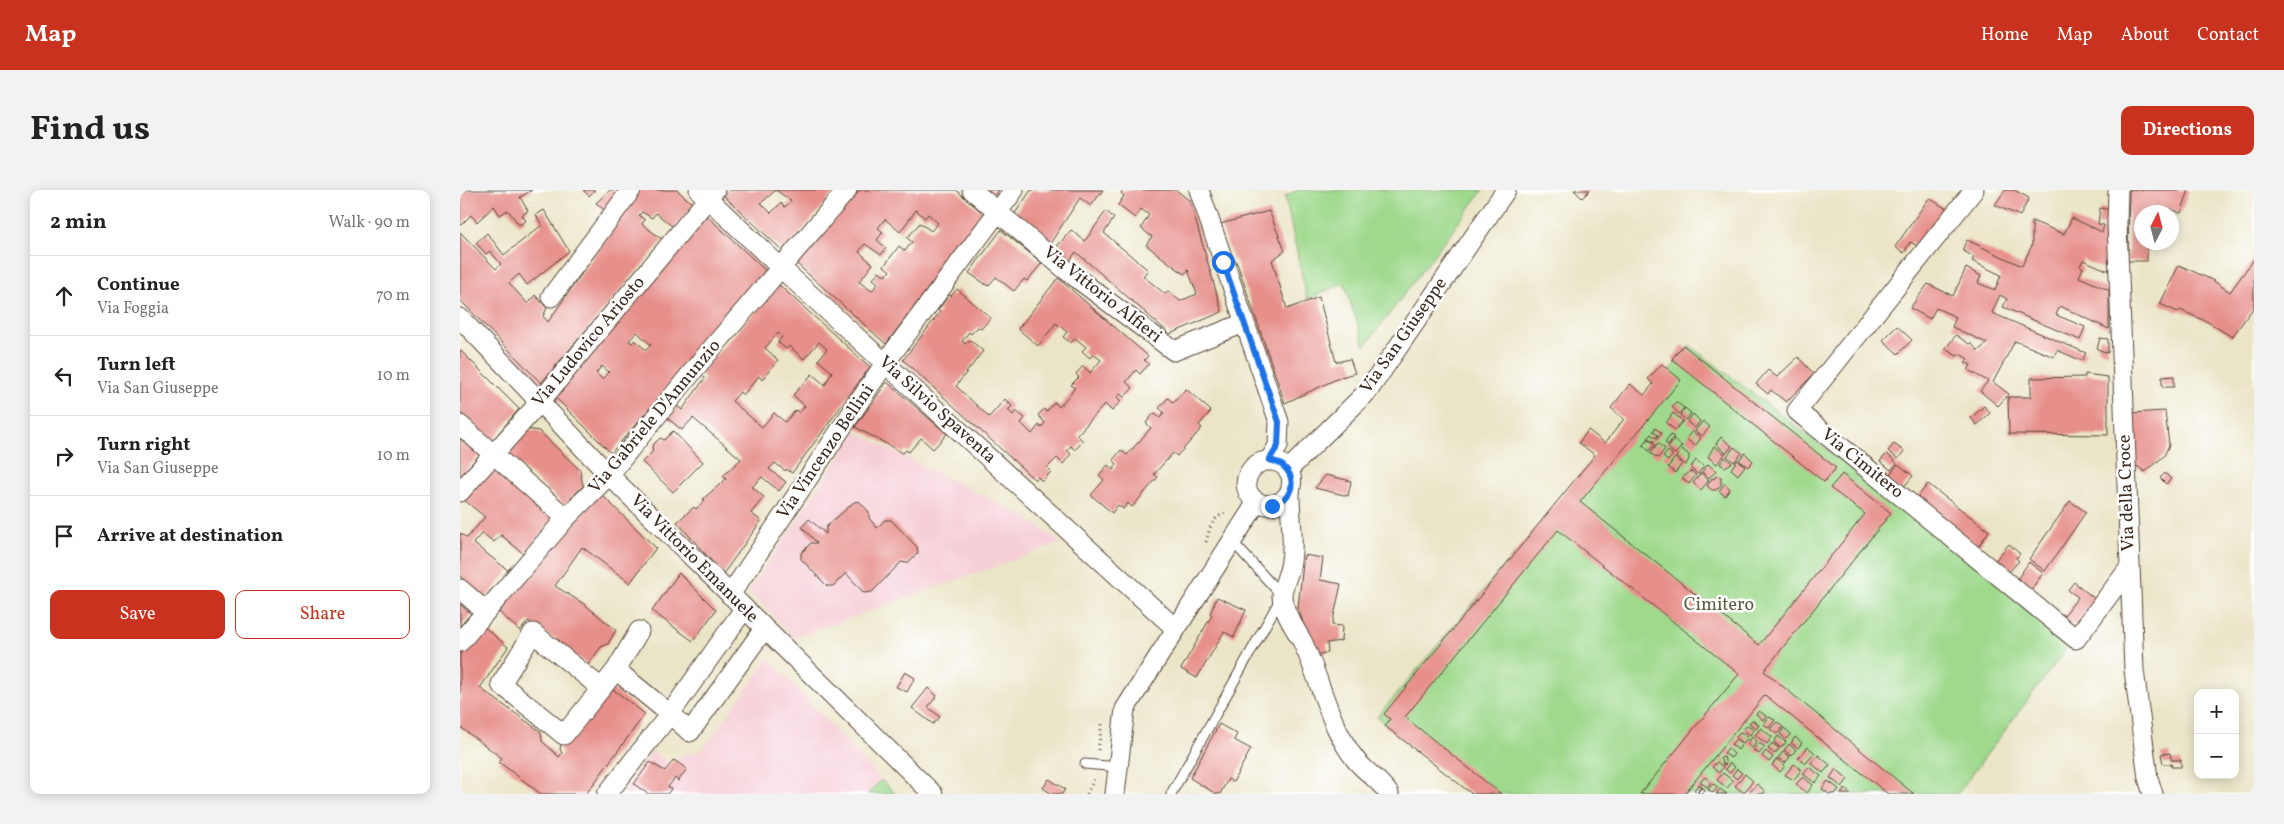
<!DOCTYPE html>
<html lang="en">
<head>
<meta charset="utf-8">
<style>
  :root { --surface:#fff; --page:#f2f2f2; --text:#222; --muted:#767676; --line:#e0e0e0; --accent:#c8321e }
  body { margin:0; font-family:Vollkorn,serif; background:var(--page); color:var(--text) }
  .controls { position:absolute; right:15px; bottom:15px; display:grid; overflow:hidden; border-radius:10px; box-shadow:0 2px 12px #0003 }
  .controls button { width:45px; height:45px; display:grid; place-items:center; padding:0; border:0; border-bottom:1px solid var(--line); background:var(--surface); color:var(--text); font:25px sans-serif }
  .compass { position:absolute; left:1674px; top:15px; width:45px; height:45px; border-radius:50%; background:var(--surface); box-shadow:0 2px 12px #0003; rotate:6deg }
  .stop { position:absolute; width:15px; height:15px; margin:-11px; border:4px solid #1a73e8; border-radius:50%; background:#fff }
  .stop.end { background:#1a73e8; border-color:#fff; box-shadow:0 1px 5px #0008 }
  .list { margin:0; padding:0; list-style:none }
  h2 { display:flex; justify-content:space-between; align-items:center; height:65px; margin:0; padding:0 20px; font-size:21px }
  h2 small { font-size:16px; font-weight:400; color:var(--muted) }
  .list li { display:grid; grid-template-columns:32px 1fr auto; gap:15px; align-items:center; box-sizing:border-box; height:80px; padding:0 20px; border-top:1px solid var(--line) }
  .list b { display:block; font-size:19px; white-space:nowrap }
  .list p { margin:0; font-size:16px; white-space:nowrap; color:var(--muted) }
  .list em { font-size:16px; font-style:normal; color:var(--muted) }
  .actions { display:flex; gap:10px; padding:15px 20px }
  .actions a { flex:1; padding:11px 0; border:1px solid var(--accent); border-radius:10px; text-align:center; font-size:18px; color:var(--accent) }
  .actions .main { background:var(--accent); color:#fff }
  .icon { flex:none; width:28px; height:28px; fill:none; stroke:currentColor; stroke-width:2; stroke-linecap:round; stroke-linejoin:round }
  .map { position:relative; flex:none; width:1794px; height:604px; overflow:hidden; border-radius:10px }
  header { display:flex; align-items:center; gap:30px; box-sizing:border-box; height:70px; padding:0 25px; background:var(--accent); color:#fff }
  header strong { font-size:24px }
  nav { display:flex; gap:28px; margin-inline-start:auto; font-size:18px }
  .intro { display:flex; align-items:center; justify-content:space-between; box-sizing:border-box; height:120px; padding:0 30px }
  h1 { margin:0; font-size:35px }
  .button { padding:12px 22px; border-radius:10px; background:var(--accent); color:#fff; font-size:18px; font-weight:700 }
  main { display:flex; gap:30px; padding:0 30px }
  aside { flex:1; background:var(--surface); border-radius:10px; box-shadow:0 2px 12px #0003 }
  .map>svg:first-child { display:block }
  .built { fill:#f6cfd7 }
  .green { fill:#9ed98c; stroke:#6c8255 }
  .building { fill:#e7908b; fill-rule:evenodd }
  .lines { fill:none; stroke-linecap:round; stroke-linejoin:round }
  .lane-casing { stroke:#554637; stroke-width:11 }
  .street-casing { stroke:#554637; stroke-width:21 }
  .path { stroke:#554637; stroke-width:3; stroke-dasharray:1 4; stroke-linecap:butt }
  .lane { stroke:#fff; stroke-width:9 }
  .street { stroke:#fff; stroke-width:19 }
  .route { stroke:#1a73e8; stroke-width:6 }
  .labels { text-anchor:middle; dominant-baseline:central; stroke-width:5; stroke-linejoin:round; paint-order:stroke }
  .street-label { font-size:18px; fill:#3b2a1e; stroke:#fff }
  .park-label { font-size:18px; fill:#595f3f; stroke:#fff }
</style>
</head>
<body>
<header>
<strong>Map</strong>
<nav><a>Home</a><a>Map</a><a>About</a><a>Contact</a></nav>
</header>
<div class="intro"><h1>Find us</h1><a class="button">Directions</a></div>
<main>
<aside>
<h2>2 min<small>Walk · 90 m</small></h2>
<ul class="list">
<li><svg class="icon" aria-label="ahead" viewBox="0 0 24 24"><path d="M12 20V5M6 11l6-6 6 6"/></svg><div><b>Continue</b><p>Via Foggia</p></div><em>70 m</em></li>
<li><svg class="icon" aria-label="left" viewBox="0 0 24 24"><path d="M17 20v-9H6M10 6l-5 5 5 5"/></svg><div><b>Turn left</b><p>Via San Giuseppe</p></div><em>10 m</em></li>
<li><svg class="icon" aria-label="right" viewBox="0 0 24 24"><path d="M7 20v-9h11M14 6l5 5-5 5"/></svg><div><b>Turn right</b><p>Via San Giuseppe</p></div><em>10 m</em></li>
<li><svg class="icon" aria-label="arrive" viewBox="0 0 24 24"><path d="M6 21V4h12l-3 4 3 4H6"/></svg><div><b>Arrive at destination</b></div></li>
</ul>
<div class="actions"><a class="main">Save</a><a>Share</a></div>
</aside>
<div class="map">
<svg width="1794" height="604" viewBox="0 0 1794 604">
  <rect width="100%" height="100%" fill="#fff"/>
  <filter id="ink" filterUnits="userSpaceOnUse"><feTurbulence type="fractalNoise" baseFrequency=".02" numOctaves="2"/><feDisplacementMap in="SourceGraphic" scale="10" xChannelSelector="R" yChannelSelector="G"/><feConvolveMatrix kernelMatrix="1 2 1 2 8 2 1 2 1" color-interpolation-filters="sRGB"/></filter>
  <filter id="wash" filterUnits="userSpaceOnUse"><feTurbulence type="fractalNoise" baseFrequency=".0096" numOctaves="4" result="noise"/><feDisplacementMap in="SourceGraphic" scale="20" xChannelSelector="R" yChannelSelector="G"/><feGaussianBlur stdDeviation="1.12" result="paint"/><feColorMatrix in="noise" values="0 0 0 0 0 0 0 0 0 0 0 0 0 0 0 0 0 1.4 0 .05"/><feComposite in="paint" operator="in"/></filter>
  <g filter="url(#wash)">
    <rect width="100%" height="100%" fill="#ebe5c7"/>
    <!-- built -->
    <path class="built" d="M396,242l171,86 34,25 -267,95 -45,-47z
      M309,468l112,122 -13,14h-247l31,-43 20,15 9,-11 21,-4z"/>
    <!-- green -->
    <path class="green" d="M838,0h185l-118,156 -21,-63 -37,16 -22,-103z
      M1230,156l385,291 -118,157h-483l-97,-77z
      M421,590l15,14h-28z"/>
    <g id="blocks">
      <!-- building -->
      <path class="building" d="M0,0h72l-12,7 8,14 -6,4 4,6 -7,4 -11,-15 -8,5 -6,-9 -17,16 -6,-7 -11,11z
        M123,0h12l-6,6z
        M150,0h16l-17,24 -13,-11z
        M180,0h37l17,15 -20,23 -18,-15 -4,5 -10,-6 -3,3 6,5 -3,4 21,16 -122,143 -81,-83v-68l36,37 5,-5 -11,-13 -4,3 -10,-11 11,-10 17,22 38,-30 -6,-10 8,-5 25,41 -42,34 -8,-11 -10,9 19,21 7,-9 12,13 -4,8 5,6z
        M269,0h47l-15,13 10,10 10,-10 4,4 6,-6 -15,-11h60l-52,62 -60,-56z
        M400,0h96l28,24 -98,130 -89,-80zM456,20l9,8 3,-4 10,9 -7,8 -11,-8 -13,15 5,4 -7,9 -6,-5 -15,20 6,5 -5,5 -6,-5 -6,8 5,4 -6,8 -13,-9 14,-18 -14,-12 6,-8 16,11 5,-7 -9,-8 6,-8 -5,-4 7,-9 15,13z
        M525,0h14l-5,8z
        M571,0h72l-12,16 -11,-8 -31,47 -35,-30z
        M663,0h53l14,11 32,111 -52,22 -94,-82 -6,9 -15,-12 16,-19 14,11 21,-30 8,7 -10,15 44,37 -5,6 22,18 3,-3 12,10 17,-7 -9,-24 -4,4 -38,-29 6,-8 -11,-9 8,-13 -8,-6 -6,9 -17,-13 6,-9 -3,-3z
        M1114,0h16l-8,8z
        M1545,0h9l15,8 -9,18 -25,-11z
        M1669,0h60l-8,23 -11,-4 -1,3h-27v30h5v19h-19z
        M1469,8l18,11 -29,37 -8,-4 -6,11 -9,-6z
        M1640,18l13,2 -4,28v33l-26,-11 -3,6 3,2 -4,9 30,13v39l-49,-23 -4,9 29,12 -5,13 -77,-33 4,-8 -7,-4 -8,18 94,40 -4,8 -25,-11 -3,7 -39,-16 -22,41 16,12 -11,12 -18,-15 8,-10 -20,-11 3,-5 -6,-3 3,-3 -8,-5 -3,2 -12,-7 11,-14 13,9 2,-1 7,8 9,-8 -35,-16 4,-10 -20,-9 -6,11 -20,-11 18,-24 25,12 13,-28 15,8 -3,7 17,7 6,-15 -29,-14 2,-4 -12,-7 5,-10 55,26 10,-21v-24l32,13 8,-16 30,14 2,-7 -6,-1z
        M809,21l16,40 -13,9 15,49 32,-12 17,65 14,-3 5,14 -14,4 -56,26 -47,-137 -3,-7 -2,1 -13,-36z
        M246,25l61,57 -156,181 -57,-57zM177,142l14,13 -5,5 -11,-10 -3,3 -3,-2zM142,176l7,6 -7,7 -6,-6z
        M541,40l41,33 -15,18 -3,-2 -10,12 -18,-14 -8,9 -19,-13z
        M1794,69v48l-22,30 -24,-15 -28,-12 -2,2 -18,-8 19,-39 33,15 18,12z
        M598,88l90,78 -4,4 5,4 -9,10 -4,-4 -10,12 7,6 -9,9 -4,-3 -3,3 4,4 -9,10 -7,-7 -28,31 6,6 -8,9 -4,-4 -4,4 4,4 -8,10 -6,-6 -10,10 4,4 -9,9 -4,-4 -3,3 -132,-120 37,-48 -2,-2 11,-15 2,1 6,-7 34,29 -10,11 -3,-2 -7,7 -2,-2 -7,9 3,3 5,-4 13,11 -27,35 33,31 16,-18 7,7 -4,4 5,5 3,-4 9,7 -4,5 11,11 7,-9 2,3 4,-5 -7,-8 6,-6 2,3 9,-10 4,5 16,-19 -4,-3 8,-8 -3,-3 7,-8 7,7 11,-13 -8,-6 -3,4 -8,-7 4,-4 -11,-9 -4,5 -8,-6 4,-5 -11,-9 -18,23 -20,-17z
        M319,95l91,82 -78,106 -6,-4 -1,2 -10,-8 -6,6 17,13 -7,9 -17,-14 -10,10 12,10 -13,16 10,8 -38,53 -46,-52 17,-15 2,2 9,-9 -2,-1 23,-20 -3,-3 18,-17 -48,-41 -11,12 -16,-13 10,-12 6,5 23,-32 -5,-5zM318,143l4,4 -4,5 8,7 3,-3 15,13 15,-17 8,7 -9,11 14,12 -7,13 -13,-11 -19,21 12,11 -6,7 -3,-3 -11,12 -11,-9 -12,14 -30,-26 8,-9 3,3 16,-19 3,4 16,-20 -13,-12z
        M1437,136l15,14 -14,14 -15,-14z
        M1640,148l8,1v14l-11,-4z
        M1223,155l153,123 -12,14 -152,-123z
        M0,160l59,59 -27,32 -32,-29z
        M1338,167l16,17 -28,28 -15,-12 -3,4 -12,-10 12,-14 9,7z
        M1202,174l19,16 -101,122 179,143 106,-131 -35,-26 12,-14 49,39 -127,158 150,123h-26l-123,-99 -81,99h-44l99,-120 -181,-144 -153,187 96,77h-29l-87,-68 5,-7 -6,-5 211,-259 -16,-12 9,-13 17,13 19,-24 -13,-11 19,-24 14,11 9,-11 -5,-5z
        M1625,184l23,3v58l-99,-1 -1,-37h23v-19l54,-1z
        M1714,186v11h-12v-10z
        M427,192l60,52 -14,15 -12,-11 -12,14 -3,-2 -3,3 -48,-26z
        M726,199l25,22 -12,14 3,3 -25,28 -4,-3 -19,21 4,3 -26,30 -4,-4 -5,6 -5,-4 -6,8 -21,-18 13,-15 -5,-5 9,-10 5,5 4,-6 -4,-4 8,-10 6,5 24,-27 -5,-5 8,-10 6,5 4,-6 -5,-4 9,-10 5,5z
        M1216,212l8,6 -5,6 -7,-7z
        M1524,216l6,7 -13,12 -6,-7z
        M1225,218l6,5 -5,7 -6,-5z
        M1705,221l4,34 -5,11 -19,16 -11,-8 -3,-51z
        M1213,223l10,8 -8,9 -9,-7z
        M1233,224l7,7 -5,7 -8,-6z
        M1243,231l7,6 -8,9 -7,-5z
        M1195,238l7,5 -7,9 -7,-4 3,-4 5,4 2,-3 -5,-4z
        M66,239l13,2 41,39 3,16 -18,19 -60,-53z
        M213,241l30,31 -30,30 -31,-30 11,-11 -1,-5 8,-8 4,2z
        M1232,241l9,7 -6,8 -9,-7z
        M1211,245l3,2 -6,8 -3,-2z
        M0,246l20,18 -20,23z
        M1261,247l11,9 -6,7 -10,-9z
        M1188,249l7,5 -6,7 -6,-6z
        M1214,250l8,6 -7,8 -7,-6z
        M1198,253l7,6 -7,9 -8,-5z
        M1434,254l10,7 -6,8 -10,-8z
        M1254,256l11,8 -8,10 -9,-7z
        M1274,257l8,6 -8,9 -7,-6z
        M1222,259l7,6v4l-3,6 -10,-8z
        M1208,261l5,4 -5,6 -5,-4z
        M1285,263l8,8 -5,6 -9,-7z
        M1427,264l10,9 -6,7 -11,-9z
        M1265,267l7,6 -7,4 -5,-3z
        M1215,268l7,6 -7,9 -7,-6z
        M1236,270l8,6 -6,8 -8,-6z
        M1277,270l8,6 -7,9 -7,-6z
        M1248,274l8,7 -7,7 -7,-6z
        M1438,274l15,12 -13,15 -14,-12z
        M34,276l60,52 -30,36 -23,-19 -7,7 -12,-9 -9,10 36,28 -24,28 -25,-23v-43l7,5 18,-21 -21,-17z
        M1231,281l5,4 -7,9 -7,-6z
        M1241,283l8,7 -8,10 -8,-7z
        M1705,283l6,6 -5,5 -6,-6z
        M866,285l25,6 -3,15 -33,-8z
        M1256,286l5,1v8l-5,5h-4l-5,-4 5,-8 2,1z
        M1265,293l5,6 -5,7 -6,-5z
        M1468,294l61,47 -13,19 -62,-49z
        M140,303l56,55 -26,35 -48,-36 -27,39 29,18 32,26 -8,14 -7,3 -13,18 -30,-22 2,-2 -6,-4 -2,1 -22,-16 -2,-1 -8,10 -22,-20z
        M399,311l10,11v6l8,10 8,-8h6l26,27 1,6 -11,10 -6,-1 -29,30 -8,1 -18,-20 -13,13h-6l-26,-27v-6l10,-10h6l-15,-16 7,-8 17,15v-7l28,-25z
        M1610,311l16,11 -41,59 -16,-12z
        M1549,354l11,10 -4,4 3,3 -12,13 -14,-11z
        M844,365l19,3 -3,22 21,4 -9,41 10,1 -1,15 -14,2 1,9 -15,4 -15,-49z
        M1569,372l14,11 -13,18 -14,-10z
        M219,383l37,37 -23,31 -41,-30z
        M1614,392l21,17 -20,27 -12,-9 15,-20 -10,-7z
        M757,407l29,13 -12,27 -10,-5 -27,46 -16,-9 31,-54 -2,-1z
        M0,414l11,10 -11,14z
        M23,436l25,21 -28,41 61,44 1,9 17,16 3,-4 -2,-4 1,-4 45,-61 39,30 -59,80h-45l-42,-32 3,-4 -42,-31v-73z
        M445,482l10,6 -8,14 -11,-5z
        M468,498l9,8 -9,11 12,10 -7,7 -21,-16z
        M1299,521l7,5 -3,4 -7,-6z
        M1309,527l6,3 -6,8 -5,-4z
        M1292,530l7,5 -3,4 -7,-6z
        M1317,532l6,5 -6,7 -7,-5z
        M759,534l18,10 -3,6 17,9 -18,33 -5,-3 -8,15h-4l-26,-16z
        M1287,535l7,5 -4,5 -7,-5z
        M1301,538l11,9 -5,7 -12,-9z
        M1324,538l7,6 -5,5 -6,-5z
        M1281,542l7,6 -5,5 -7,-6z
        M1318,546l8,6 -5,6 -7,-6z
        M1292,547l5,4 -5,7 -5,-4z
        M1335,547l7,6 -4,5 -7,-5z
        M1276,549l6,5 -4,6 -7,-6z
        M1299,553l6,4 -6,7 -6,-4z
        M1312,553l7,5 -4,6 -7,-5z
        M1329,554l7,6 -5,6 -7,-6z
        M1348,557l7,6 -10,11 -7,-6z
        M1268,558l6,6 -3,4 -7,-5z
        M1306,561l7,6 -4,5 -7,-6z
        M1323,562l7,5 -5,6 -7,-5z
        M1710,563l1,7h10v7h-10l1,-3h-9l-2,-10z
        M1358,565l12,10 -7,8 -12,-10z
        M1264,567l2,7 -3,1 -3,-7z
        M1317,569l8,7 -5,6 -8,-7z
        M214,570l13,9 -9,12 -3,-3 -7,9 3,2 -4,5h-19l-14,-10 16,-22 15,9z
        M1257,572l6,5 -4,6 -7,-6z
        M1270,573l5,4 -5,6 -5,-4z
        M1334,574l7,6 -7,10 -9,-5z
        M1349,577l12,9 -6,7 -12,-9z
        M1277,579l5,4 -5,6 -5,-4z
        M1376,579l12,10 -6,8 -12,-9z
        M1263,583l10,8 -6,7 -10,-8z
        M1285,584l8,7 -9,12 -9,-7z
        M1245,587l6,5 -4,5 -7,-5z
        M1343,587l10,8 -6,8 -11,-9z
        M589,589l16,10 -3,5h-10l-9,-6z
        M1368,591l11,8 -4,5h-6l-7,-5z
        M1239,594l3,2 -5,6 -3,-2z
        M1253,594l5,3 -5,6 -5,-4z
        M1297,594l8,7 -2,3h-15z
        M1242,597l3,3 -5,4 -2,-2z
        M1260,599l7,5h-11z
        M1385,599l6,5h-10z"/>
    </g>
  </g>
  <g filter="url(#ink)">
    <use href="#blocks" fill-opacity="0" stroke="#554637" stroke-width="1"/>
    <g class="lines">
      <!-- lane casing -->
      <g class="lane-casing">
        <path id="lane" d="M625,574l33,3
          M711,604l111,-198 -50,-55"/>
      </g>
      <!-- street casing -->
      <g class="street-casing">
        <path id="street" d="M239,0l82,78 395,361
          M512,0l94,80 108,81 70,-28
          M739,0l80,232 -1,24 -9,15
          M1514,0l-177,221 279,228 54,-72
          M1658,0l-1,33 17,447 14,108 5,16
          M91,107l80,-107
          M0,128l149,157 324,319
          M0,235l106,93
          M828,280l80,-79 138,-201
          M0,302l79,-89 176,-213
          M830,302c-20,30 -57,2 -39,-22 11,-15 34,-11 40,6 2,7 -1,12 -1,19 0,24 5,48 0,72 -2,9 -8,20 -8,29 1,16 13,32 20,45 19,39 26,83 53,118 10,13 25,21 34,35
          M0,399l25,22
          M270,405l155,-232 129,-173
          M284,419l-74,105 20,18 74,-103
          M0,452l106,-124 43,-43 88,-109 150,-176
          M141,498l-68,-55 -32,51 63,51 52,-65 23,-39
          M147,604l63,-80 -54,-44
          M655,604l10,-85 132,-207"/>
      </g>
      <!-- path -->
      <path class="path" d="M746,352c4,-14 5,-24 20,-29
        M638,560l4,-26
        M627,604l7,-15"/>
      <!-- lane -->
      <use href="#lane" class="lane"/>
      <!-- street -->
      <use href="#street" class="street"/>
    </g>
  </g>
  <g class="lines" filter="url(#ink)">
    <!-- route -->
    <path class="route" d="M763,72l56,160 -1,24 -9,14c28,5 31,37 3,46"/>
  </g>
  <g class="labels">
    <!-- street labels -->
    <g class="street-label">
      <text transform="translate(642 105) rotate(38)">Via Vittorio Alfieri</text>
      <text transform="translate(944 146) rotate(-55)">Via San Giuseppe</text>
      <text transform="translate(129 152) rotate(-50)">Via Ludovico Ariosto</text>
      <text transform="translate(477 220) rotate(42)">Via Silvio Spaventa</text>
      <text transform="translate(195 227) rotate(-50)">Via Gabriele D'Annunzio</text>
      <text transform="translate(366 262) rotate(-56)">Via Vincenzo Bellini</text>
      <text transform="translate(1402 274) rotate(39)">Via Cimitero</text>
      <text transform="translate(1667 303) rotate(-92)">Via della Croce</text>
      <text transform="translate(234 369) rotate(45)">Via Vittorio Emanuele</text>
    </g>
    <!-- park labels -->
    <g class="park-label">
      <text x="1259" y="415">Cimitero</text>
    </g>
  </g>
</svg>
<div class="controls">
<button>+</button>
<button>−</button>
</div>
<svg class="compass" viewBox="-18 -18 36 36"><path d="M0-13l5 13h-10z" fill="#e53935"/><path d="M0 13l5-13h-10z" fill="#767676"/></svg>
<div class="stop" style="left:763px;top:72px"></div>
<div class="stop end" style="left:812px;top:316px"></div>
</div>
</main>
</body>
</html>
